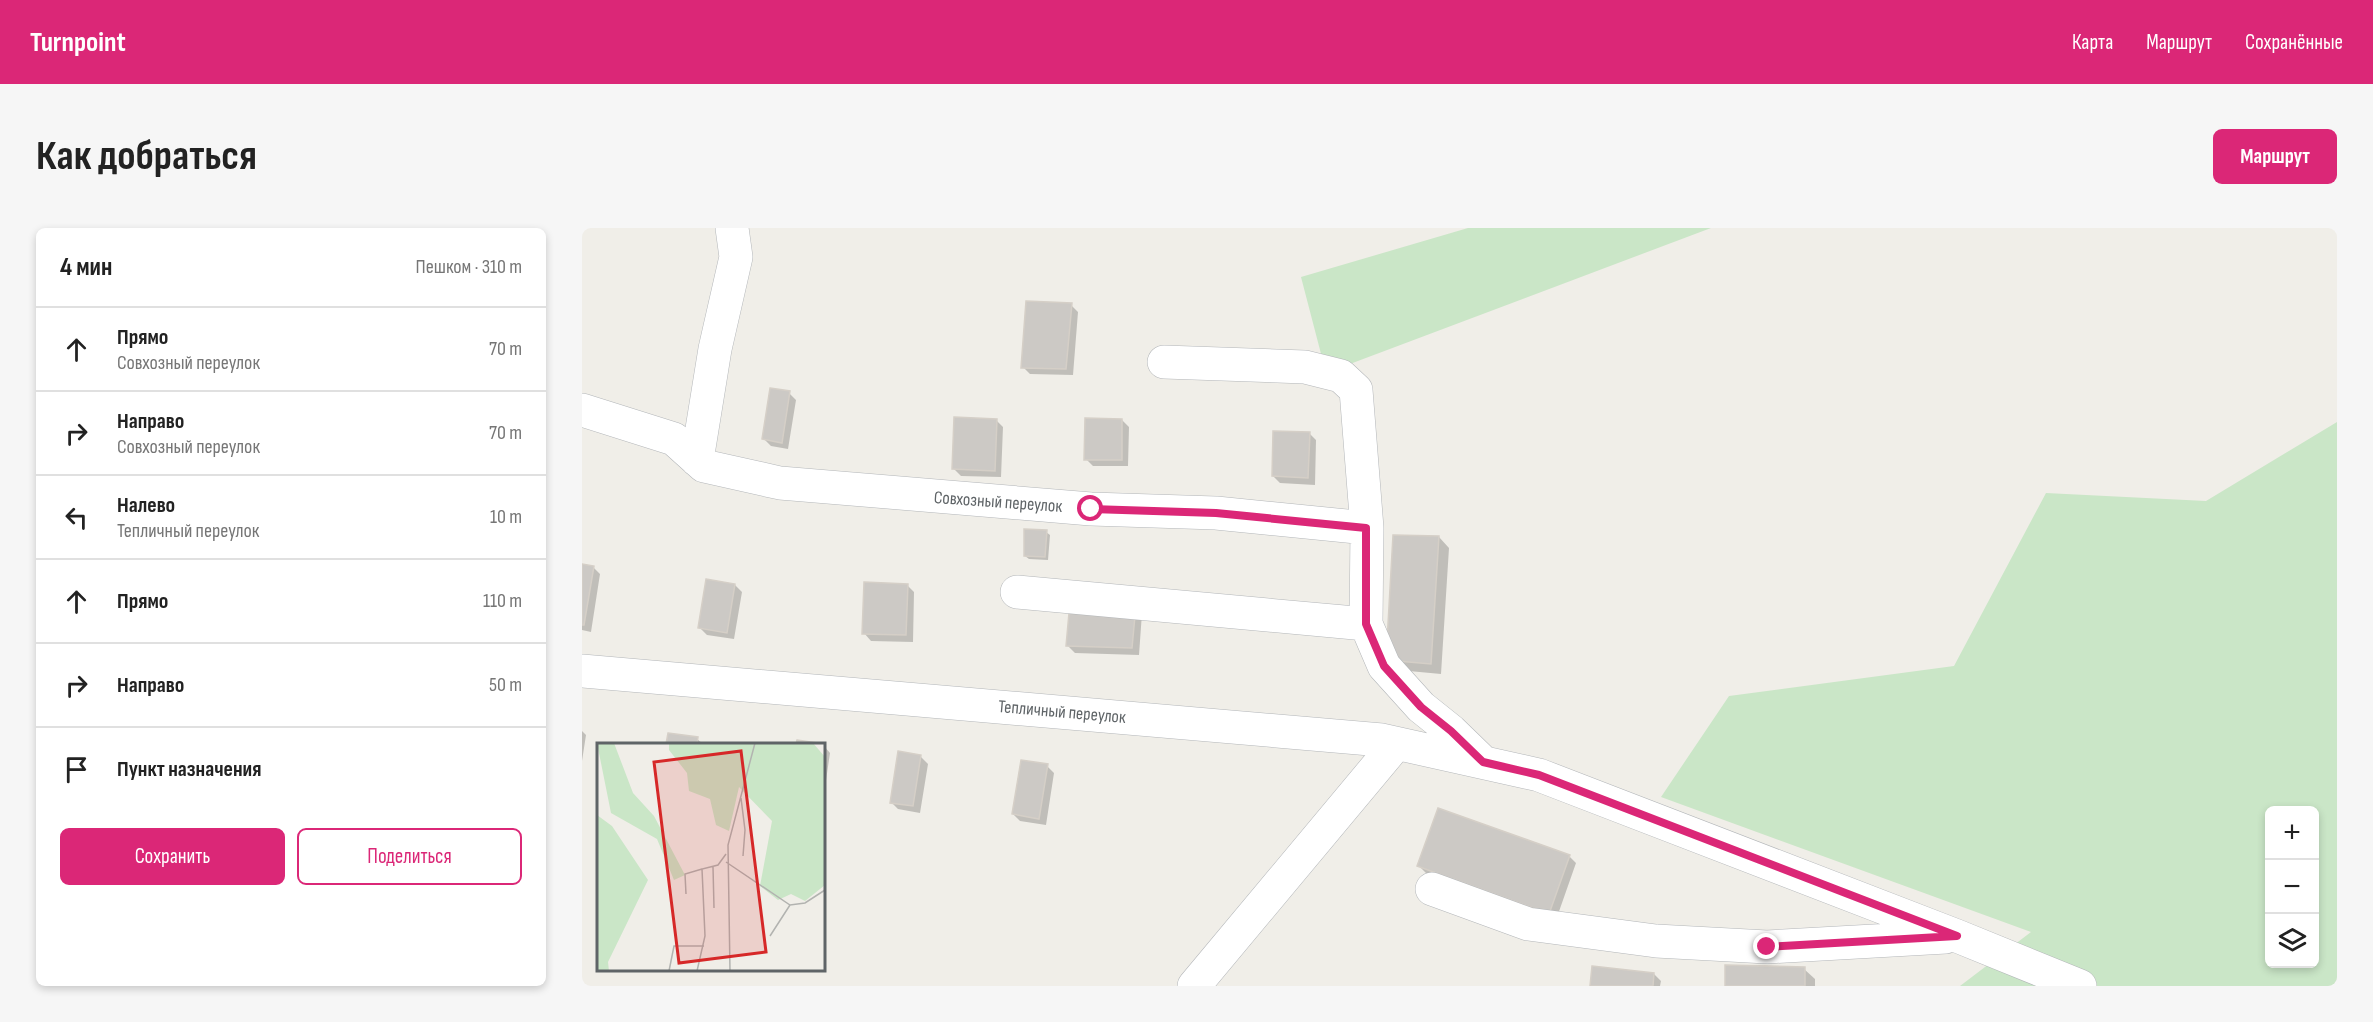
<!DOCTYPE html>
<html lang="ru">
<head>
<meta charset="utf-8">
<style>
  :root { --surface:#fff; --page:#f6f6f6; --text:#222; --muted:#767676; --line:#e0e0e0; --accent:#db2777 }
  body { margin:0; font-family:"Sofia Sans Condensed",sans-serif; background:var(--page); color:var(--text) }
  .controls { position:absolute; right:18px; bottom:18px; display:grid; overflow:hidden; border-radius:9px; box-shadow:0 3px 9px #0003 }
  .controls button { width:54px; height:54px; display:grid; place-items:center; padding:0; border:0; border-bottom:2px solid var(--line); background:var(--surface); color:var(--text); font:30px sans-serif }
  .stop { position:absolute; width:18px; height:18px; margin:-14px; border:4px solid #db2777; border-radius:50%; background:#fff }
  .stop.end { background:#db2777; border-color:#fff; box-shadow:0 2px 6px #0008 }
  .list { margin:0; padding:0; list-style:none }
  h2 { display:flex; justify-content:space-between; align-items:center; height:78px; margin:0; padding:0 24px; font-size:26px }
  h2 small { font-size:20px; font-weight:400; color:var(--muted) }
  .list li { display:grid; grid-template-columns:39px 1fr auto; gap:18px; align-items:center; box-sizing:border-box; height:84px; padding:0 24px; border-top:2px solid var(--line) }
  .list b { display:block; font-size:22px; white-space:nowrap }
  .list p { margin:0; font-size:20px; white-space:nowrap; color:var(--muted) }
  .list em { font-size:20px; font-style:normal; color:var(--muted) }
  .actions { display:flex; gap:12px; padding:18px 24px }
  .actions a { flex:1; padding:14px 0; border:2px solid var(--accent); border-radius:9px; text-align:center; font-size:21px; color:var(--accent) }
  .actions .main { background:var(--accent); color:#fff }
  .icon { flex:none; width:33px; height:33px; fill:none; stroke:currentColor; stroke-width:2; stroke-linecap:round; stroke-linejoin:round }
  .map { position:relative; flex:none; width:1755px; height:758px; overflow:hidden; border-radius:9px }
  header { display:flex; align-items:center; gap:36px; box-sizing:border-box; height:84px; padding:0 30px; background:var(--accent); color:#fff }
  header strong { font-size:28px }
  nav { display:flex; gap:33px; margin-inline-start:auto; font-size:21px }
  .intro { display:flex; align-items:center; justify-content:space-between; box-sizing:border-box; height:144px; padding:0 36px }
  h1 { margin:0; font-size:42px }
  .button { padding:15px 27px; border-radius:9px; background:var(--accent); color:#fff; font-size:21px; font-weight:700 }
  main { display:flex; gap:36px; padding:0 36px }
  aside { flex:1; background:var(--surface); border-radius:9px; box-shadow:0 3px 9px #0003 }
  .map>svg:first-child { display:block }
  .green { fill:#cae6c7; fill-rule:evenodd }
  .shadow { fill:#0003 }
  .building { fill:#ccc9c5; stroke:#d5cfc7; stroke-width:1.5 }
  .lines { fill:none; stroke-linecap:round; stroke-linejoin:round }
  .minor-casing { stroke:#b3b6b9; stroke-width:34 }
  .minor { stroke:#fff; stroke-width:33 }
  .route { stroke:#db2777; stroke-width:8 }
  .labels { text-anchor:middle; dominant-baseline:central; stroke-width:6; stroke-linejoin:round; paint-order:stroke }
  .street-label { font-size:18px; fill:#5f6467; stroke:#fff }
  .inset-road { fill:none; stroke:#b2b3b0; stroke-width:1.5 }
  .view { fill:#d62828; fill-opacity:0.15; stroke:#d62828; stroke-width:3 }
  .inset-edge { fill:none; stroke:#5f6467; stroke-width:3 }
</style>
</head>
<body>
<header>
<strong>Turnpoint</strong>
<nav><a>Карта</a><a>Маршрут</a><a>Сохранённые</a></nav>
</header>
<div class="intro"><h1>Как добраться</h1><a class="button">Маршрут</a></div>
<main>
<aside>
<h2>4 мин<small>Пешком · 310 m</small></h2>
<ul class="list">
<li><svg class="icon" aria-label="ahead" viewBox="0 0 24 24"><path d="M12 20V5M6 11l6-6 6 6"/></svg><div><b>Прямо</b><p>Совхозный переулок</p></div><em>70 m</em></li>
<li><svg class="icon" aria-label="right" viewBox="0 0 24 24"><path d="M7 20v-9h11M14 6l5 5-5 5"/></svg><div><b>Направо</b><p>Совхозный переулок</p></div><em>70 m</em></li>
<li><svg class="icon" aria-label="left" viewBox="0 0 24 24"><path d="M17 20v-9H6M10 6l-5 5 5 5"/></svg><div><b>Налево</b><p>Тепличный переулок</p></div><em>10 m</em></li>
<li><svg class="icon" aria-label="ahead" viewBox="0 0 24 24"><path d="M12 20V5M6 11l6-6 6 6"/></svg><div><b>Прямо</b></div><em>110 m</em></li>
<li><svg class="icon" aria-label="right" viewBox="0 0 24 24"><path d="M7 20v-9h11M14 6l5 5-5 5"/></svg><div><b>Направо</b></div><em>50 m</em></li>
<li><svg class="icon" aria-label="arrive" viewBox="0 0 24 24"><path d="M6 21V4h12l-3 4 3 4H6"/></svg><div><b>Пункт назначения</b></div></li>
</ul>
<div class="actions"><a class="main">Сохранить</a><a>Поделиться</a></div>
</aside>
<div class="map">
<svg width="1755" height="758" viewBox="0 0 1755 758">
  <rect width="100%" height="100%" fill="#f0eee8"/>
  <!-- green -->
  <path class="green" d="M886,0h243l-385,145 -25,-96z
    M1755,194v564h-377l71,-54 -370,-135 68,-101 225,-30 92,-173 160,8zM1688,582h44v154h-44z"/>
  <!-- shadow -->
  <path class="shadow" d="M489,77l7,7 -5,63 -43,-1 -7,-7z
    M207,165l7,7 -8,49 -17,-3 -7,-7z
    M414,192l7,7 -2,50 -40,-1 -8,-8z
    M540,192l7,7 -1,39h-35l-7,-7z
    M727,205l7,7 -1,45 -35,-2 -7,-7z
    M464,304l4,3 -2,25 -19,-1 -4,-3z
    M857,309l10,11 -8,126 -43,-4z
    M0,338l11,1 7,7 -9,58 -9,-2z
    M153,357l7,7 -8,47 -27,-4 -7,-7z
    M325,357l7,7 -1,50 -42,-1 -7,-8z
    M560,385l-3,42 -64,-2 -7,-7z
    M0,503l4,4 -4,26z
    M87,506l28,5 6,5h-35z
    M242,518l6,7 -6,41z
    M338,528l8,8 -8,49 -22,-4 -7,-7z
    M465,538l7,7 -8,52 -26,-4 -7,-7z
    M987,628l7,7 -20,57 -130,-47 -7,-7z
    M1145,739l77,2 11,10v7h-89z
    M1011,740l61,6 7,7 -1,5h-68z"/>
  <!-- building -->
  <path class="building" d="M444,73l46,2 -6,66 -45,-1z
    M188,160l20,3 -8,52 -20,-4z
    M372,189l43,2 -2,52 -43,-2z
    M503,190l37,1v41h-38z
    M691,203l37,1 -2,46 -36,-2z
    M442,301l23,1 -2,27 -21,-1z
    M811,307l46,1 -8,128 -45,-4z
    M0,336l12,2 -10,59h-2z
    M124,351l29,5 -8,49 -29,-5z
    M282,354l44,2 -2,51 -44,-1z
    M488,374l66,3 -4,43 -66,-2z
    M86,505l30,4 -1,7h-31z
    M215,512l27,4h-28z
    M316,523l23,4 -8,51 -23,-3z
    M439,532l27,4 -9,55 -27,-5z
    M856,580l132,47 -21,59 -132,-48z
    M1143,737l80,2v19h-80z
    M1010,738l62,7 -1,13h-63z"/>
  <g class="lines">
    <!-- minor casing -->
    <g class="minor-casing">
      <path id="minor" d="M582,134l141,5 36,9 15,14 11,138
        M0,182l92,29 30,27 76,17 311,26 125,4 151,15 -1,96 18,42 37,41 30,24 32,31
        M115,232l18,-111 21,-92 -4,-29
        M435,364l349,32
        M0,443l800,69 157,35 418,161 123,50
        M850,661l96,35 128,17 111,6 179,-10
        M612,758l202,-242"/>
    </g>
    <!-- minor -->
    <use href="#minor" class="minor"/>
  </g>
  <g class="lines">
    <!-- route -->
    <path class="route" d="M509,281l125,4 150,15v96l18,42 37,41 30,24 32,31 56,13 418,161 -190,11"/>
  </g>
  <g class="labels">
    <!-- street labels -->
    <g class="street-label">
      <text transform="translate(416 274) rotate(4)">Совхозный переулок</text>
      <text transform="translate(480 484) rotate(5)">Тепличный переулок</text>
    </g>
  </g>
  <!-- overview -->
  <g transform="translate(15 515)">
    <rect width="228" height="228" fill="#f0eee8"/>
    <path d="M0,0h17l19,50 21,23 31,59 -11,5 -17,-41 -46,-26zM72,0h144l12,14v128l-20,16 -14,-7 -13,6 -18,-14 12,-65 -33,-34 -10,44 -13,-6 -6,-26 -21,-8 -2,-18 -18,-23zM0,72l15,11 36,54 -40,82 1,9h-12z" fill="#cae6c7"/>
    <path class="inset-road" d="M144,55l4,32 -2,26M129,119l64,43 15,-2 20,-13M116,124l1,41M89,151l-1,-20 17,-5M173,193l20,-31M72,228l5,-25h30M100,228l8,-35 -3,-67 16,-4 8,-11M133,228l-2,-126 27,-102"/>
    <path class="view" d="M144,8l25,201 -87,11 -25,-201z"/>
    <rect width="228" height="228" class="inset-edge"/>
  </g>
</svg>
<div class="controls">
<button>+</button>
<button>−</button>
<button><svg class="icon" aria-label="layers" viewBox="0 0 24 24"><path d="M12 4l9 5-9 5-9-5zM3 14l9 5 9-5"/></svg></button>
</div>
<div class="stop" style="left:509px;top:281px"></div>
<div class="stop end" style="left:1185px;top:719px"></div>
</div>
</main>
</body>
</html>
